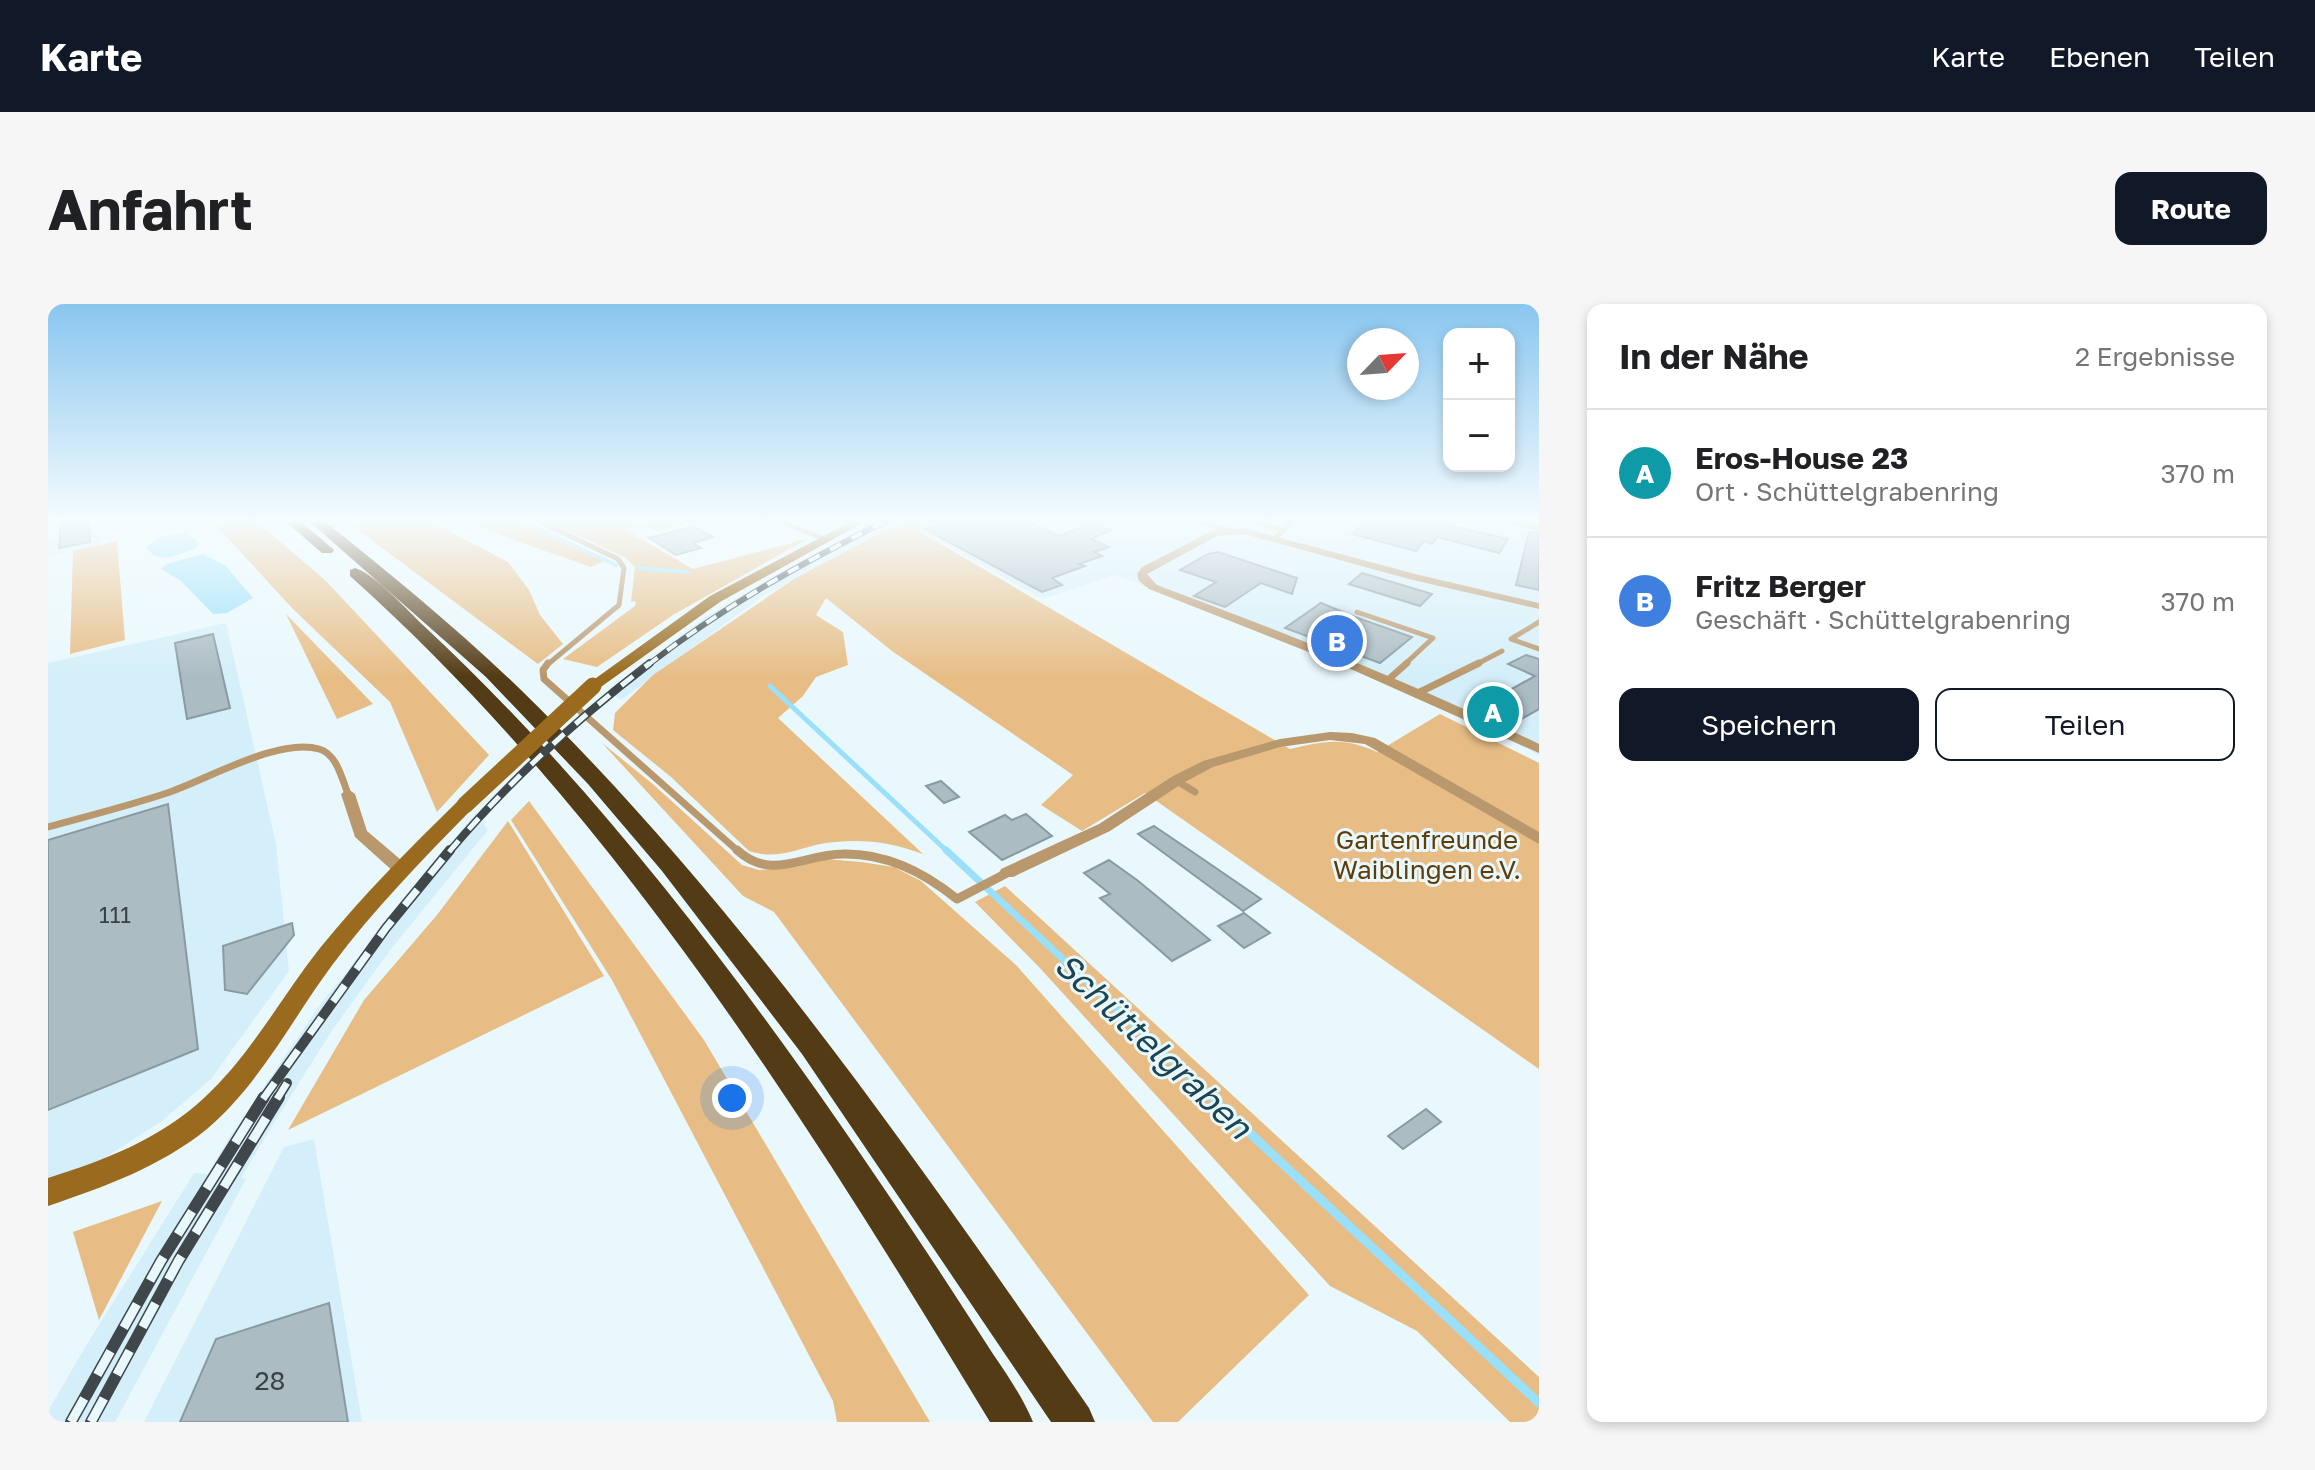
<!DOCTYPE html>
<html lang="de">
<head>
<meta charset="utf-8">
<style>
  :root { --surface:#fff; --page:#f6f6f6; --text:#202124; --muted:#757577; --line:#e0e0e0; --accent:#111827 }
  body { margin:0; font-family:"Golos Text",sans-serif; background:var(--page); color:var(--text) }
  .controls { position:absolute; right:24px; top:24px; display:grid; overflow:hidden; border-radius:16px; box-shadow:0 4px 12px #0003 }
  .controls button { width:72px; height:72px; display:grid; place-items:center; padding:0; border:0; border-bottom:2px solid var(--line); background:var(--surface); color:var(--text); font:40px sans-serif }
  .compass { position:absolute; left:1299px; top:24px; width:72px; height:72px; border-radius:50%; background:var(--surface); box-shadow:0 4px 12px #0003; rotate:65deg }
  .you { position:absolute; left:684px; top:794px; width:28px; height:28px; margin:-20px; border:6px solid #fff; border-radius:50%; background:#1a73e8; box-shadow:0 0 0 12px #1a73e833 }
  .badge { display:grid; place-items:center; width:52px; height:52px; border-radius:50%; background:var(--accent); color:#fff; font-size:26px; font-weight:700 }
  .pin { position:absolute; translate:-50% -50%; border:4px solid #fff; box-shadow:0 2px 8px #0006 }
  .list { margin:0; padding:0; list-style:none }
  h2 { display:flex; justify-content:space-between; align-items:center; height:104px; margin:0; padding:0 32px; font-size:34px }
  h2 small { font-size:26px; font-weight:400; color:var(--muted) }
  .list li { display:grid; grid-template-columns:52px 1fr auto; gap:24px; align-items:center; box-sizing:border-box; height:128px; padding:0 32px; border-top:2px solid var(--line) }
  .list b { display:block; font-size:30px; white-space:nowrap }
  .list p { margin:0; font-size:26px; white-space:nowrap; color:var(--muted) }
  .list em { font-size:26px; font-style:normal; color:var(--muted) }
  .actions { display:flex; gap:16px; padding:24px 32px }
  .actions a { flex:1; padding:18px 0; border:2px solid var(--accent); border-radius:16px; text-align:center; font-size:28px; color:var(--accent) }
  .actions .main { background:var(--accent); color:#fff }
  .map { position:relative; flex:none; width:1491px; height:1118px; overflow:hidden; border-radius:16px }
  header { display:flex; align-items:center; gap:48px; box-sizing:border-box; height:112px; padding:0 40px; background:var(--accent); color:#fff }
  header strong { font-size:38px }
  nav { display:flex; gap:44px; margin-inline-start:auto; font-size:28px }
  .intro { display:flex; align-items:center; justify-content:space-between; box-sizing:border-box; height:192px; padding:0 48px }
  h1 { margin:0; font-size:56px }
  .button { padding:20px 36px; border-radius:16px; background:var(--accent); color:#fff; font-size:28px; font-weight:700 }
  main { display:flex; gap:48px; padding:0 48px }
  aside { flex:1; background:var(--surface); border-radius:16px; box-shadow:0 4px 12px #0003 }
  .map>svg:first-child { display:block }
  .built { fill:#d4eff9 }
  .green { fill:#e7bd85 }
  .water { fill:#9be0fa }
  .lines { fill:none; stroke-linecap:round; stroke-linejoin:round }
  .stream-far3 { stroke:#9be0fa; stroke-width:4 }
  .stream-far2 { stroke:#9be0fa; stroke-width:5 }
  .stream-far1 { stroke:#9be0fa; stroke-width:7 }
  .stream { stroke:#9be0fa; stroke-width:9 }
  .building { fill:#abbcc3; stroke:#8a9aa1; stroke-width:2 }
  .lane-far2 { stroke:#b9986d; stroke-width:5 }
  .lane-far1 { stroke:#b9986d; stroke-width:7 }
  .lane { stroke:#b9986d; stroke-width:9 }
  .street { fill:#b9986d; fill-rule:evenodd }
  .secondary { fill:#9a6b1e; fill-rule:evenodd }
  .highway { fill:#533b15; fill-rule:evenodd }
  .rail-far3-casing { stroke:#3f474a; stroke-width:6 }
  .rail-far2-casing { stroke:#3f474a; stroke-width:8 }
  .rail-far1-casing { stroke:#3f474a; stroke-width:10 }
  .rail-casing { stroke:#3f474a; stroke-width:12 }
  .rail-far3 { stroke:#e9f8fd; stroke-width:4; stroke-dasharray:12; stroke-linecap:butt }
  .rail-far2 { stroke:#e9f8fd; stroke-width:5; stroke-dasharray:15; stroke-linecap:butt }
  .rail-far1 { stroke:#e9f8fd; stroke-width:7; stroke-dasharray:20; stroke-linecap:butt }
  .rail { stroke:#e9f8fd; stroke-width:9; stroke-dasharray:27; stroke-linecap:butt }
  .secondary-bridge { stroke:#9a6b1e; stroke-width:17 }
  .labels { text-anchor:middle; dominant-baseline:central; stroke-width:6; stroke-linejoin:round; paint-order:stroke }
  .number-label { font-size:22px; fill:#384145 }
  .park-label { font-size:26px; fill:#5d3e0b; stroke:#e9f8fd }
  .near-number-label { font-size:26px; fill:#384145 }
  .near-water-label { font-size:34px; font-style:italic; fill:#1c4553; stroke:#e9f8fd }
</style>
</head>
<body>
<header>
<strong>Karte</strong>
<nav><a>Karte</a><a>Ebenen</a><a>Teilen</a></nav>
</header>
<div class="intro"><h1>Anfahrt</h1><a class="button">Route</a></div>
<main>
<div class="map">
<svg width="1491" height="1118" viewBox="0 0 1491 1118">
  <rect width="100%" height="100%" fill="#e9f8fd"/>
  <!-- built -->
  <path class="built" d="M0,217h52v24l-52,12z
    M832,217h21l-138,75 -142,104 -12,-9 100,-76 74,-44z
    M891,217h581l19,4v230l-91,-46 -126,-55 -207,-79 -73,24 -124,-70z
    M178,319l50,221 13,127 -78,108 -49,42 -76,49 -38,10v-517z
    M428,509l12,17 -97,119 -58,80 -58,92 -34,57 5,1 -131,243h-67v-11l39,-67 99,-158 8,-13 14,1 21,-36 93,-136z
    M266,835l48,283h-218l140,-275z"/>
  <!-- green -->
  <path class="green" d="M164,217h44l70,60 163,174 -52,57 -47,-110 -98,-94z
    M298,217h83l79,41 21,28 11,25 23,29 -25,20z
    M413,217h65l78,40 -13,6z
    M499,217h151l-38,10 -20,-4 -16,2 69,40 114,-30 -134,76 -76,52 -34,-8 72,-53 1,-5 -5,1 4,-35 -9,-9z
    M855,217h35l-21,9 373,219c36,-8 53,-12 87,3l63,-38 99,49v306l-394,-276 -63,38 -41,-26 32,-30 -181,-124 -66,-53 -10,17 27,17 5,33 -32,12 -13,19 -25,22 145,136c-31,-11 -55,-15 -88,-12 -32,2 -52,20 -86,9l-78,-74 -58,-47 2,-17 38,-38 141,-96z
    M69,237l8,99 -55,14 3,-103z
    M238,310l87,90 -36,15z
    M554,439l52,42 88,80 17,5 38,-3 28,-8 36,3 33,5 27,14 95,84 293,330 -131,127h-25l-379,-510 -31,-16z
    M481,497l175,239 226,382h-93l-4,-21 -221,-421 -101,-160z
    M460,517l96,155 -316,154 76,-130 73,-85z
    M957,582l534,491v45h-29l-93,-91 -87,-45 -292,-320 -63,-64z
    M114,897l-63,119 -26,-88z"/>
  <!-- water -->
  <path class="water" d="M138,228l13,12 -3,4c-19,7 -38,18 -50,-1l14,-10z
    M155,250l22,11 28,33 -26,15 -14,1 -32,-33 -20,-12 5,-5z"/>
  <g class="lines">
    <!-- stream-far3 -->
    <path class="stream-far3" d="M472,217l96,44
      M590,264l49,4"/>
    <!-- stream-far2 -->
    <path class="stream-far2" d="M722,382l178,166"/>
    <!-- stream-far1 -->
    <path class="stream-far1" d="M898,546l267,249"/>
    <!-- stream -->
    <path class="stream" d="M1163,793l328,306"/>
  </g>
  <!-- building -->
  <path class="building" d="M13,217h28l1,21 -31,6z
    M905,217h73l33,15 33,-13 19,7 -20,9 18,8 -15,5 8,4 -23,8 6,2 -33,12 10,7 -20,7 -117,-63z
    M1317,217h65l78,18 -9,14 -62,-16 -5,7 -8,-3 -8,10 -64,-17z
    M646,222l19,11 -20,6 8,5 -25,7 -27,-17z
    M1481,228l10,1v57l-23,-5z
    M1170,248l79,26 -5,16 -31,-11 -36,24 -31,-11 22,-14 -36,-12 28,-16z
    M1314,269l70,21 -12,12 -71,-22z
    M1273,299l34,14 57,20 -32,26 -95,-35z
    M165,330l17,74 -43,11 -12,-76z
    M1478,351l13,4v50l-30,17 -35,-16 61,-34 -27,-12z
    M893,477l18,16 -15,6 -18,-17z
    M120,500l30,245 -150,61v-270z
    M978,510l26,22 -50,24 -33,-28 36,-17 7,5z
    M1106,522l40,27 67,46 -18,12 -105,-77z
    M1061,556l28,20 73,60 -38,21 -72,-63 10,-4 -26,-21z
    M1196,609l26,20 -26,15 -26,-22z
    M244,619l2,12 -47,59 -22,-4 -2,-44z
    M1378,805l15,13 -38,27 -15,-13z
    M281,999l19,119h-168l36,-83z"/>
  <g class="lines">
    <!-- lane-far2 -->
    <path class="lane-far2" d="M491,217l79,38 6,9 -5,37 -72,60
      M1151,217l31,10
      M1204,217l32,9
      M1456,217l35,7
      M1226,235l18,-17 -5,-1
      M1309,308l76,26 -29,27
      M1491,318l-28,17 28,10
      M1427,361l27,-14"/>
    <!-- lane-far1 -->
    <path class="lane-far1" d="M500,359l-5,7 1,9 195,173
      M1341,375l18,-16
      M1372,388l59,-29
      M1129,477l18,11
      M0,523c40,-11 80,-21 119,-34 39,-13 112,-56 152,-44 18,5 23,30 29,45"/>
    <!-- lane -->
    <path class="lane" d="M689,546c35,32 66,4 106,4 43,-1 82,19 114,45l50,-26"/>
    <!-- street -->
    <path class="street" d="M725,217h12l44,17 -8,2z
      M1196,224l171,46 124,29v6l-130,-30 -165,-45 -27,2 -70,38 10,11c129,48 257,99 382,159v9l-195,-87 -195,-77 -10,-8 -2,-7 5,-7 70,-36z
      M1282,428l22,1 23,5 164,94v12l-174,-100 -35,-4 -50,7 -67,20 -30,16 -73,48 -97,46h-12l-2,-4 2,-4 98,-45 74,-48 30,-15 77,-22z
      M300,485l7,5 12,37 40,34 2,4 -2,4h-12l-40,-36 -14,-43z"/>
    <!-- secondary -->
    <path class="secondary" d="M804,217h14l-146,81 -122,87h-10l-3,-3 125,-90z
      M417,495l7,2 2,4 -2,4c-49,50 -98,100 -139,155 -41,55 -73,120 -126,165 -47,38 -103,58 -159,77v-28c57,-18 112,-39 156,-80 47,-43 77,-101 116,-150 43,-53 90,-100 138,-147z"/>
    <!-- highway -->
    <path class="highway" d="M237,217h15l34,29 -2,3h-10z
      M261,217h15c68,54 135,109 197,169 219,214 394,467 568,718l6,14h-44l-249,-368 -140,-183 -74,-87 -102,-107z
      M307,264c20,6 53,43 69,58 188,175 348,394 490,607 27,40 53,81 79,121 15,22 30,44 40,68h-43c-183,-302 -375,-609 -640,-846v-6z"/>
    <!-- rail-far3 casing -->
    <g class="rail-far3-casing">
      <path id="rail-far3" d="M600,361c76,-59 152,-101 238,-144"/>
    </g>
    <!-- rail-far2 casing -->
    <g class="rail-far2-casing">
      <path id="rail-far2" d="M401,548c59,-70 129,-134 201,-189"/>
    </g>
    <!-- rail-far1 casing -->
    <g class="rail-far1-casing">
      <path id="rail-far1" d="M215,795l123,-171 64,-78
        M229,795l10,-16"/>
    </g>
    <!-- rail casing -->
    <g class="rail-casing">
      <path id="rail" d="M23,1118l90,-161 103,-164
        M43,1118l88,-162 100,-163"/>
    </g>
    <!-- rail-far3 -->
    <use href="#rail-far3" class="rail-far3"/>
    <!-- rail-far2 -->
    <use href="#rail-far2" class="rail-far2"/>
    <!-- rail-far1 -->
    <use href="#rail-far1" class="rail-far1"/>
    <!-- rail -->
    <use href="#rail" class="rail"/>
    <!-- secondary-bridge -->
    <path class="secondary-bridge" d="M417,501l128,-119"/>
  </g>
  <!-- sky -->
  <linearGradient id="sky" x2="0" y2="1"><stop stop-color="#89c6ef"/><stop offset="0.58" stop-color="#f5fcfe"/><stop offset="1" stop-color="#f5fcfe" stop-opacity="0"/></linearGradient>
  <rect width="1491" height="373" fill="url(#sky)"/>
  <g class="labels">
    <!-- number labels -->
    <g class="number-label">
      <text x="67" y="610">111</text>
    </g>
    <!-- park labels -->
    <g class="park-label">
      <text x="1379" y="535">Gartenfreunde<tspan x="1379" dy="30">Waiblingen e.V.</tspan></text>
    </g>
    <!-- near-number labels -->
    <g class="near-number-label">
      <text x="222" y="1076">28</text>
    </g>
    <!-- near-water labels -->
    <g class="near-water-label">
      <text transform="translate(1106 741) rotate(43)">Schüttelgraben</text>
    </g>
  </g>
</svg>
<div class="controls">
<button>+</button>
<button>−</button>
</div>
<svg class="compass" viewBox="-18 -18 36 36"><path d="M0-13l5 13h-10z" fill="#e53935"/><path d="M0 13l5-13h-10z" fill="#757577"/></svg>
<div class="you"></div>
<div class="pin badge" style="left:1445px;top:408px;background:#0f9aa8">A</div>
<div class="pin badge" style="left:1289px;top:337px;background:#3f7fe0">B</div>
</div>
<aside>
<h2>In der Nähe<small>2 Ergebnisse</small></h2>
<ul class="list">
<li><span class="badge" style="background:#0f9aa8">A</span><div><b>Eros-House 23</b><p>Ort · Schüttelgrabenring</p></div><em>370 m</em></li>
<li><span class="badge" style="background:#3f7fe0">B</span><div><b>Fritz Berger</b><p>Geschäft · Schüttelgrabenring</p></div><em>370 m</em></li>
</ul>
<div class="actions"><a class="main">Speichern</a><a>Teilen</a></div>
</aside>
</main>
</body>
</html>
